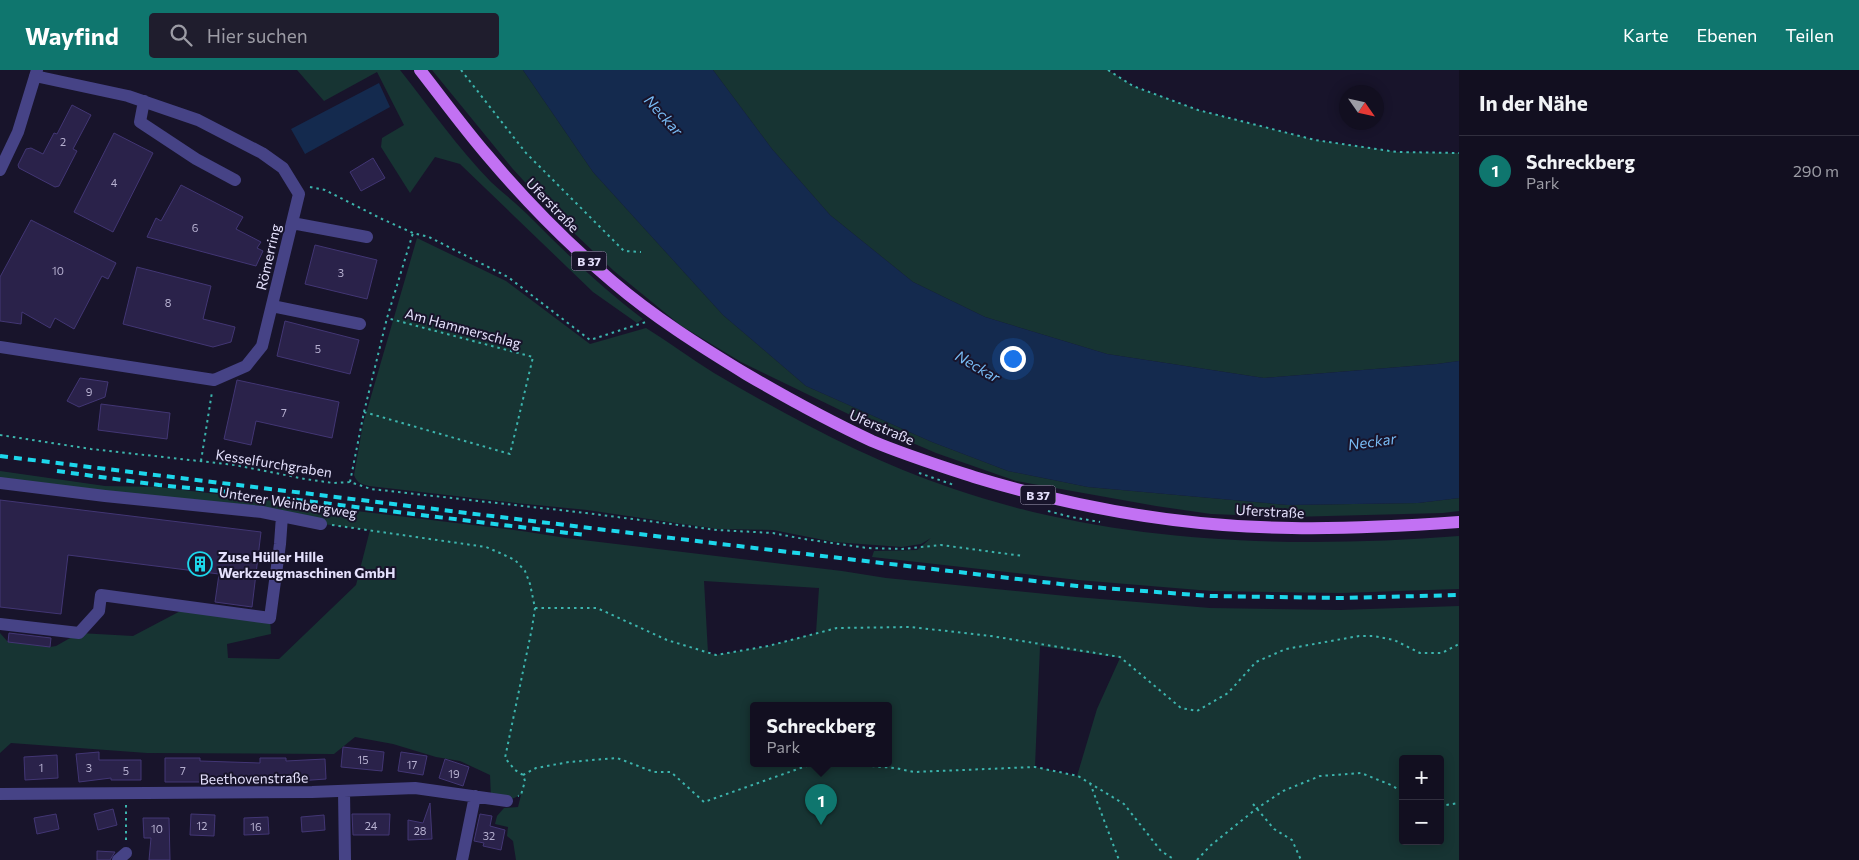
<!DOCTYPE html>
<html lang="de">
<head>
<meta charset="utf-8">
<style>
  :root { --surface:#120f20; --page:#1f1d2d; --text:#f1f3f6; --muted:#9c9ca5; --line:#312f3e; --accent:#0f766e }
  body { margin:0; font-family:Commissioner,sans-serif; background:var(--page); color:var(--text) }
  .controls { position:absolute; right:15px; bottom:15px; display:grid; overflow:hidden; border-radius:5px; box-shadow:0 2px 12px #0003 }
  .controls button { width:45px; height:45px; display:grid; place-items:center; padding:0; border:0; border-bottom:1px solid var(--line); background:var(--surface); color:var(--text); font:25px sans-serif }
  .compass { position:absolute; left:1339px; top:15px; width:45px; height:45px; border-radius:50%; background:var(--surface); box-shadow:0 2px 12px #0003; rotate:124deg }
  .you { position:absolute; left:1012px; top:288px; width:18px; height:18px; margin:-12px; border:4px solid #fff; border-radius:50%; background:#1a73e8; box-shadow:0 0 0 8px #1a73e833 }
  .badge { display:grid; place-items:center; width:32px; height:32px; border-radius:50%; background:var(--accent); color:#fff; font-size:16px; font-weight:700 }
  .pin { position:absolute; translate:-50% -41px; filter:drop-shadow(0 1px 2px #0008) }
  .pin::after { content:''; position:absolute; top:26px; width:18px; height:15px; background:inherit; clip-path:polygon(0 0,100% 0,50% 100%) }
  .popup { position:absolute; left:750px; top:632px; width:142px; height:65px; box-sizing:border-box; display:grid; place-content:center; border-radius:5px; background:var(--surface); filter:drop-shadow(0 1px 4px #0005); font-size:16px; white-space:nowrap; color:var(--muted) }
  .popup b { font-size:19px; color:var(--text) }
  .popup::after { content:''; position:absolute; left:50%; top:100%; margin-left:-10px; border:10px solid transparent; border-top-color:var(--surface) }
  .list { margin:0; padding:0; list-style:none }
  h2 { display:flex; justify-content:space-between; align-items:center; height:65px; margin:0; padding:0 20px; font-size:21px }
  h2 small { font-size:16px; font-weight:400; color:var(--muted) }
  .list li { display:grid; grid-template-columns:32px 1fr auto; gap:15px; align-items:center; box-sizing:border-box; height:70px; padding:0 20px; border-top:1px solid var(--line) }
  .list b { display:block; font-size:19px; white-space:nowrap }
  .list p { margin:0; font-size:16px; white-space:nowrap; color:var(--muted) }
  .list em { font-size:16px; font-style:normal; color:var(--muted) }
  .icon { flex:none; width:28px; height:28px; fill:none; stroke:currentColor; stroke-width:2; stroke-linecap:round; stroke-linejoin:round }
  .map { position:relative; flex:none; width:1459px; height:790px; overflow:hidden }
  header { display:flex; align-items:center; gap:30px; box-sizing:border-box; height:70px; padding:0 25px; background:var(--accent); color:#fff }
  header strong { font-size:24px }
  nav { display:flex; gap:28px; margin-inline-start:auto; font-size:18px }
  .search { width:350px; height:45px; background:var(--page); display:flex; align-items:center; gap:12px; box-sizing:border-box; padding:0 18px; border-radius:5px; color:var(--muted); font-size:19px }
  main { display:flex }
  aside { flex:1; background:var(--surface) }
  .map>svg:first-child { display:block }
  .green { fill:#173433; fill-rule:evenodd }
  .water { fill:#142a4e }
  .building { fill:#2a224a; stroke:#423674 }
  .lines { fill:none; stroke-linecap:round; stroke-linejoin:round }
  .path { stroke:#3cb4ad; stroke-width:2; stroke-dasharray:2.5 4; stroke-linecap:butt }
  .minor { stroke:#464386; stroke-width:12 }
  .major { stroke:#c271f3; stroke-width:12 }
  .rail { stroke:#1dd7eb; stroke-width:4; stroke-dasharray:8 6; stroke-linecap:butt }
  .labels { text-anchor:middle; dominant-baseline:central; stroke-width:4; stroke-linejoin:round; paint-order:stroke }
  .number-label { font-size:11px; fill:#b6b0d0 }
  .shield { fill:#18142b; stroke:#a7a3bd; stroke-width:1 }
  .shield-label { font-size:12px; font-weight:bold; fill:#e4e0fc }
  .street-label { font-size:14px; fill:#e4e0fc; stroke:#18142b }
  .poi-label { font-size:14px; font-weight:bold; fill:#e4e0fc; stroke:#18142b; text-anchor:start }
  .water-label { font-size:15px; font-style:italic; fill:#78baf3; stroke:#18142b }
</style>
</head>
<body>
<header>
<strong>Wayfind</strong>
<div class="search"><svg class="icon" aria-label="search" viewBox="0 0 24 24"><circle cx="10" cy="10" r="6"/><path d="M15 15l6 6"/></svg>Hier suchen</div>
<nav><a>Karte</a><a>Ebenen</a><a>Teilen</a></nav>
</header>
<main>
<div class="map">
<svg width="1459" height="790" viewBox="0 0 1459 790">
  <rect width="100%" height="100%" fill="#18142b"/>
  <!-- green -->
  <path class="green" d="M297,0h103c30,38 58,78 91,112 14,13 29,24 42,38 35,35 70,69 110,99l-6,4 -44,-31 -133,-128 -25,-7 -25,36 -29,-46 1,-9 22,-13 -27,-53 -53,29z
    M432,0h91l70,102 130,143 83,71 126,56 76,29 80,16 200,18 130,-2 41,-5v13l-16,2 -153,4 -79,-3 -55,-8 -140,-25 -80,-28 -63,-27 -132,-64 -61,-37 -66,-54 -59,-56 -43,-47z
    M713,0h395l25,16 65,24 117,30 82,12 62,1v208l-22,3 -173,14 -157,-24 -122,-37 -72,-35 -83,-67 -58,-66z
    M417,168l89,43 84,63 56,-16c23,14 45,31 68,45 75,44 154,87 237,115 162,56 338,61 508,48v53l-118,4 -130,-2 -133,-11 -206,-23 2,-6 43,-1 14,-12 -10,6 -19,3 -68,-5 -61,-12 -56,-1 -130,-19 -71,-7 -147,-17c-8,-2 -12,-3 -15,-11l9,-51z
    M0,401l105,15 53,1 364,44 44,7 276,33 44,7 190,19 134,11 130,2 119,-4v254h-943l-3,-19 -6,-5 1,-9 -13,-3 2,-8 7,-8 14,-1 3,-12 -14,6 -16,-3 -1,-23 -30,-14 -24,-4 -43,-13 -38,-7 -21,17 -187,-1 -136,-10 -11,10v-120l8,9 42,5 6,-1 23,-13 54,3 55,-29 82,11 1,16 -44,10 1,14 51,1 77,-74 14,-55 -370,-47zM704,511l115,7 -3,45 -48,13 -52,9 -8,-2zM1040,576l80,12 -23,51 -20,67 -42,-9zM754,636h134v58h-134zM1403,689h37v82h-37z"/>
  <!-- water -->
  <path class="water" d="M523,0h190l59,79 58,66 83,67 72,35 122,37 157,24 173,-14 22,-3v137l-41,5 -130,2 -200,-18 -80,-16 -76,-29 -126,-56 -83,-71 -130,-143z
    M379,13l11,24 -85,47 -14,-25z"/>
  <!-- building -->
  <path class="building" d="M72,35l19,10 -18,34 4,2 -18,35 -4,1 -36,-19 -1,-3 8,-16 5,-1 12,6 11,-21 3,1z
    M114,63l39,20 -40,79 -39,-20z
    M373,88l12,20 -24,13 -11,-19z
    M181,115l62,32 -7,12 25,13 -4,6 6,3 -7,15 -109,-29 9,-19 5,3z
    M31,150l85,43 -8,16 -6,-3 -28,53 -19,-11 -5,10 -28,-16 -1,12 -21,-3v-44z
    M315,175l62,15 -10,39 -62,-15z
    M137,197l74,19 -8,33 32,8 -4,15 -18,5 -90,-23z
    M285,251l74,19 -9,34 -73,-18z
    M80,308l28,4 -3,15 -26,10 -12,-6z
    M237,310l102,22 -7,36 -76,-17 -5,24 -27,-6z
    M101,334l69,9 -3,26 -69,-9z
    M0,430l261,32 -9,75 -37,-5 4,-28 -151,-19 -7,59 -61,-7z
    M9,563l42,5 -1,9 -42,-5z
    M343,677l41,5 -2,19 -41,-4z
    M99,682v8h42v20h-30v-2l-32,4 -3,-28z
    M401,682l26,4 -4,19 -25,-4z
    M57,685l1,23 -33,2 -1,-23z
    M165,688h35v3l60,2v-5h26v3l39,-2 1,20 -28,2v-3l-54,1v3h-79z
    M445,689l24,8 -6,19 -24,-8z
    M430,733l2,36 -24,1v-20l15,3z
    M113,739l4,16 -19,5 -4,-16z
    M56,744l3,15 -22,5 -3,-16z
    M191,744l24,1 -1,21 -24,-1z
    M352,744h38l-1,21h-36z
    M480,744l12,2 -2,10 15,4 -4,20 -18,-4 1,-3 -10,-2z
    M324,745l1,15 -23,2 -1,-15z
    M268,747l1,17 -25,1v-17z
    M143,748h26l1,42h-21l2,-22h-7z
    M97,781l18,1 -5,8h-13z"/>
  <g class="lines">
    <!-- path -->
    <path class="path" d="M461,0l65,83 98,98 17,1
      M1108,0l25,16 65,24 117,30 82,12 62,1
      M310,117l15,3 57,29 31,14 16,4 79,40 82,63 56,-18
      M364,342l146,42 23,-97 -146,-39
      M0,365l91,14 144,16 70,14 28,4 17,-1 21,7 215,24 131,17 56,3 31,6 63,9 35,1 39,-4 82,11
      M201,391l11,-69
      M919,403l35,12
      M350,412l14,-70 23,-94 26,-85
      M1048,441l23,6 29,5
      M332,455l154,22 14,6 15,7 10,11 5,13 5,24 -3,20 -27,130 10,12 8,5 2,6 -4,14 -3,1
      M535,538h62l70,32 49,15 52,-9 69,-18 74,-1 80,9 129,21 61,51 16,3 31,-18 28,-31 30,-13 73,-13h14l21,4 26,13h22l17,-9
      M846,694l49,4 19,4 121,-5 43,9 46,28 37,47 14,9
      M523,705l13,-7 33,-6 48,-4 37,14h17l33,30 108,-38
      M1090,713l29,77
      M1253,734l21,25 18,11 9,20
      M126,735v36
      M1440,736l19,-3
      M1197,790l13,-14 46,-37 27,-18 37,-15 41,-3 30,12 12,7"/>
    <!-- minor -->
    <path class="minor" d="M144,31l-4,21 56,37 39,21
      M0,100l18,-38 19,-62
      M292,153l75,14
      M272,236l88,18
      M0,277l214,33 32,-14 16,-20 37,-152 -16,-26 -21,-15 -64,-33 -70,-24 -93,-20
      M0,413l105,13 157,16 59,12
      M0,554l79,9 20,-22 2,-16 169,23 10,-74 2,-28
      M344,721l1,69
      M0,724l312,-2 103,-4 92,13
      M118,790l8,-7
      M462,790l13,-64"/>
    <!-- major -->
    <path class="major" d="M420,0c22,28 43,57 67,85 38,45 80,88 126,127 41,35 87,64 133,92 41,24 83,47 126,67 33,14 68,25 102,36 102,31 210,50 318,51 55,1 111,-2 167,-6"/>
    <!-- rail -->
    <path class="rail" d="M0,386l721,88 356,42 133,10 131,2 118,-3
      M57,401l102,14 71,7
      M282,428l303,37"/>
  </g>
  <!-- icons -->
  <defs>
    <g id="building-ring" transform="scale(1.25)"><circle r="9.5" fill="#18142b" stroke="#1dd7eb" stroke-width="1.5"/><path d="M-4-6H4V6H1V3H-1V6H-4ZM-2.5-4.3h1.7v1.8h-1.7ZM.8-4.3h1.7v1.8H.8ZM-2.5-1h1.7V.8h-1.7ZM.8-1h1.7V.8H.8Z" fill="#1dd7eb"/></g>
  </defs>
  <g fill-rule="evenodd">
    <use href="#building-ring" x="200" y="494"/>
  </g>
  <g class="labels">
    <!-- number labels -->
    <g class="number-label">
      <text x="63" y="71">2</text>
      <text x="114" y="112">4</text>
      <text x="195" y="157">6</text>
      <text x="58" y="200">10</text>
      <text x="341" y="202">3</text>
      <text x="168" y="232">8</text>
      <text x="318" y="278">5</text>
      <text x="89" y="321">9</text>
      <text x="284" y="342">7</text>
      <text x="363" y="689">15</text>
      <text x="412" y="694">17</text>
      <text x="41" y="697">1</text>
      <text x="89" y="697">3</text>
      <text x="126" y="700">5</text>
      <text x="183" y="700">7</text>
      <text x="454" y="703">19</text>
      <text x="202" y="755">12</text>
      <text x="371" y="755">24</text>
      <text x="256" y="756">16</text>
      <text x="157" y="758">10</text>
      <text x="420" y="760">28</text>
      <text x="489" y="765">32</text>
    </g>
    <!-- shield labels -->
    <g class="shield">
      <rect x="571.5" y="181.5" width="35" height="19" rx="4"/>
      <rect x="1020.5" y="415.5" width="35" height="19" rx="4"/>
    </g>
    <g class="shield-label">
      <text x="589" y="191">B 37</text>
      <text x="1038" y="425">B 37</text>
    </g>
    <!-- street labels -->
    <g class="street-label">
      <text transform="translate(553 135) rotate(46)">Uferstraße</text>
      <text transform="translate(268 187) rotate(-77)">Römerring</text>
      <text transform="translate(463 258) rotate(15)">Am Hammerschlag</text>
      <text transform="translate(882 357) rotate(23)">Uferstraße</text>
      <text transform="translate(274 393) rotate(9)">Kesselfurchgraben</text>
      <text transform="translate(288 432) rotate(9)">Unterer Weinbergweg</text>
      <text transform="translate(1270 441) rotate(3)">Uferstraße</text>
      <text transform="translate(254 708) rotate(-1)">Beethovenstraße</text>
    </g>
    <!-- poi labels -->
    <g class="poi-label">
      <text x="218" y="486">Zuse Hüller Hille<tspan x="218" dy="16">Werkzeugmaschinen GmbH</tspan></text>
    </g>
    <!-- water labels -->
    <g class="water-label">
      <text transform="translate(664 45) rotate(48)">Neckar</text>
      <text transform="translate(978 296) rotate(30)">Neckar</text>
      <text transform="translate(1372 371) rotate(-8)">Neckar</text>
    </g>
  </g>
</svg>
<div class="controls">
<button>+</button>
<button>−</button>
</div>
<svg class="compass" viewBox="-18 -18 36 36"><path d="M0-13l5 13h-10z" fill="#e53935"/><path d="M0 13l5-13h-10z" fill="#9c9ca5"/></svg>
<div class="you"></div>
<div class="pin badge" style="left:821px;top:755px">1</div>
<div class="popup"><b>Schreckberg</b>Park</div>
</div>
<aside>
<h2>In der Nähe<small></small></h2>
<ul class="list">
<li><span class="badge">1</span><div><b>Schreckberg</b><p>Park</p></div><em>290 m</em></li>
</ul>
</aside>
</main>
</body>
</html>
